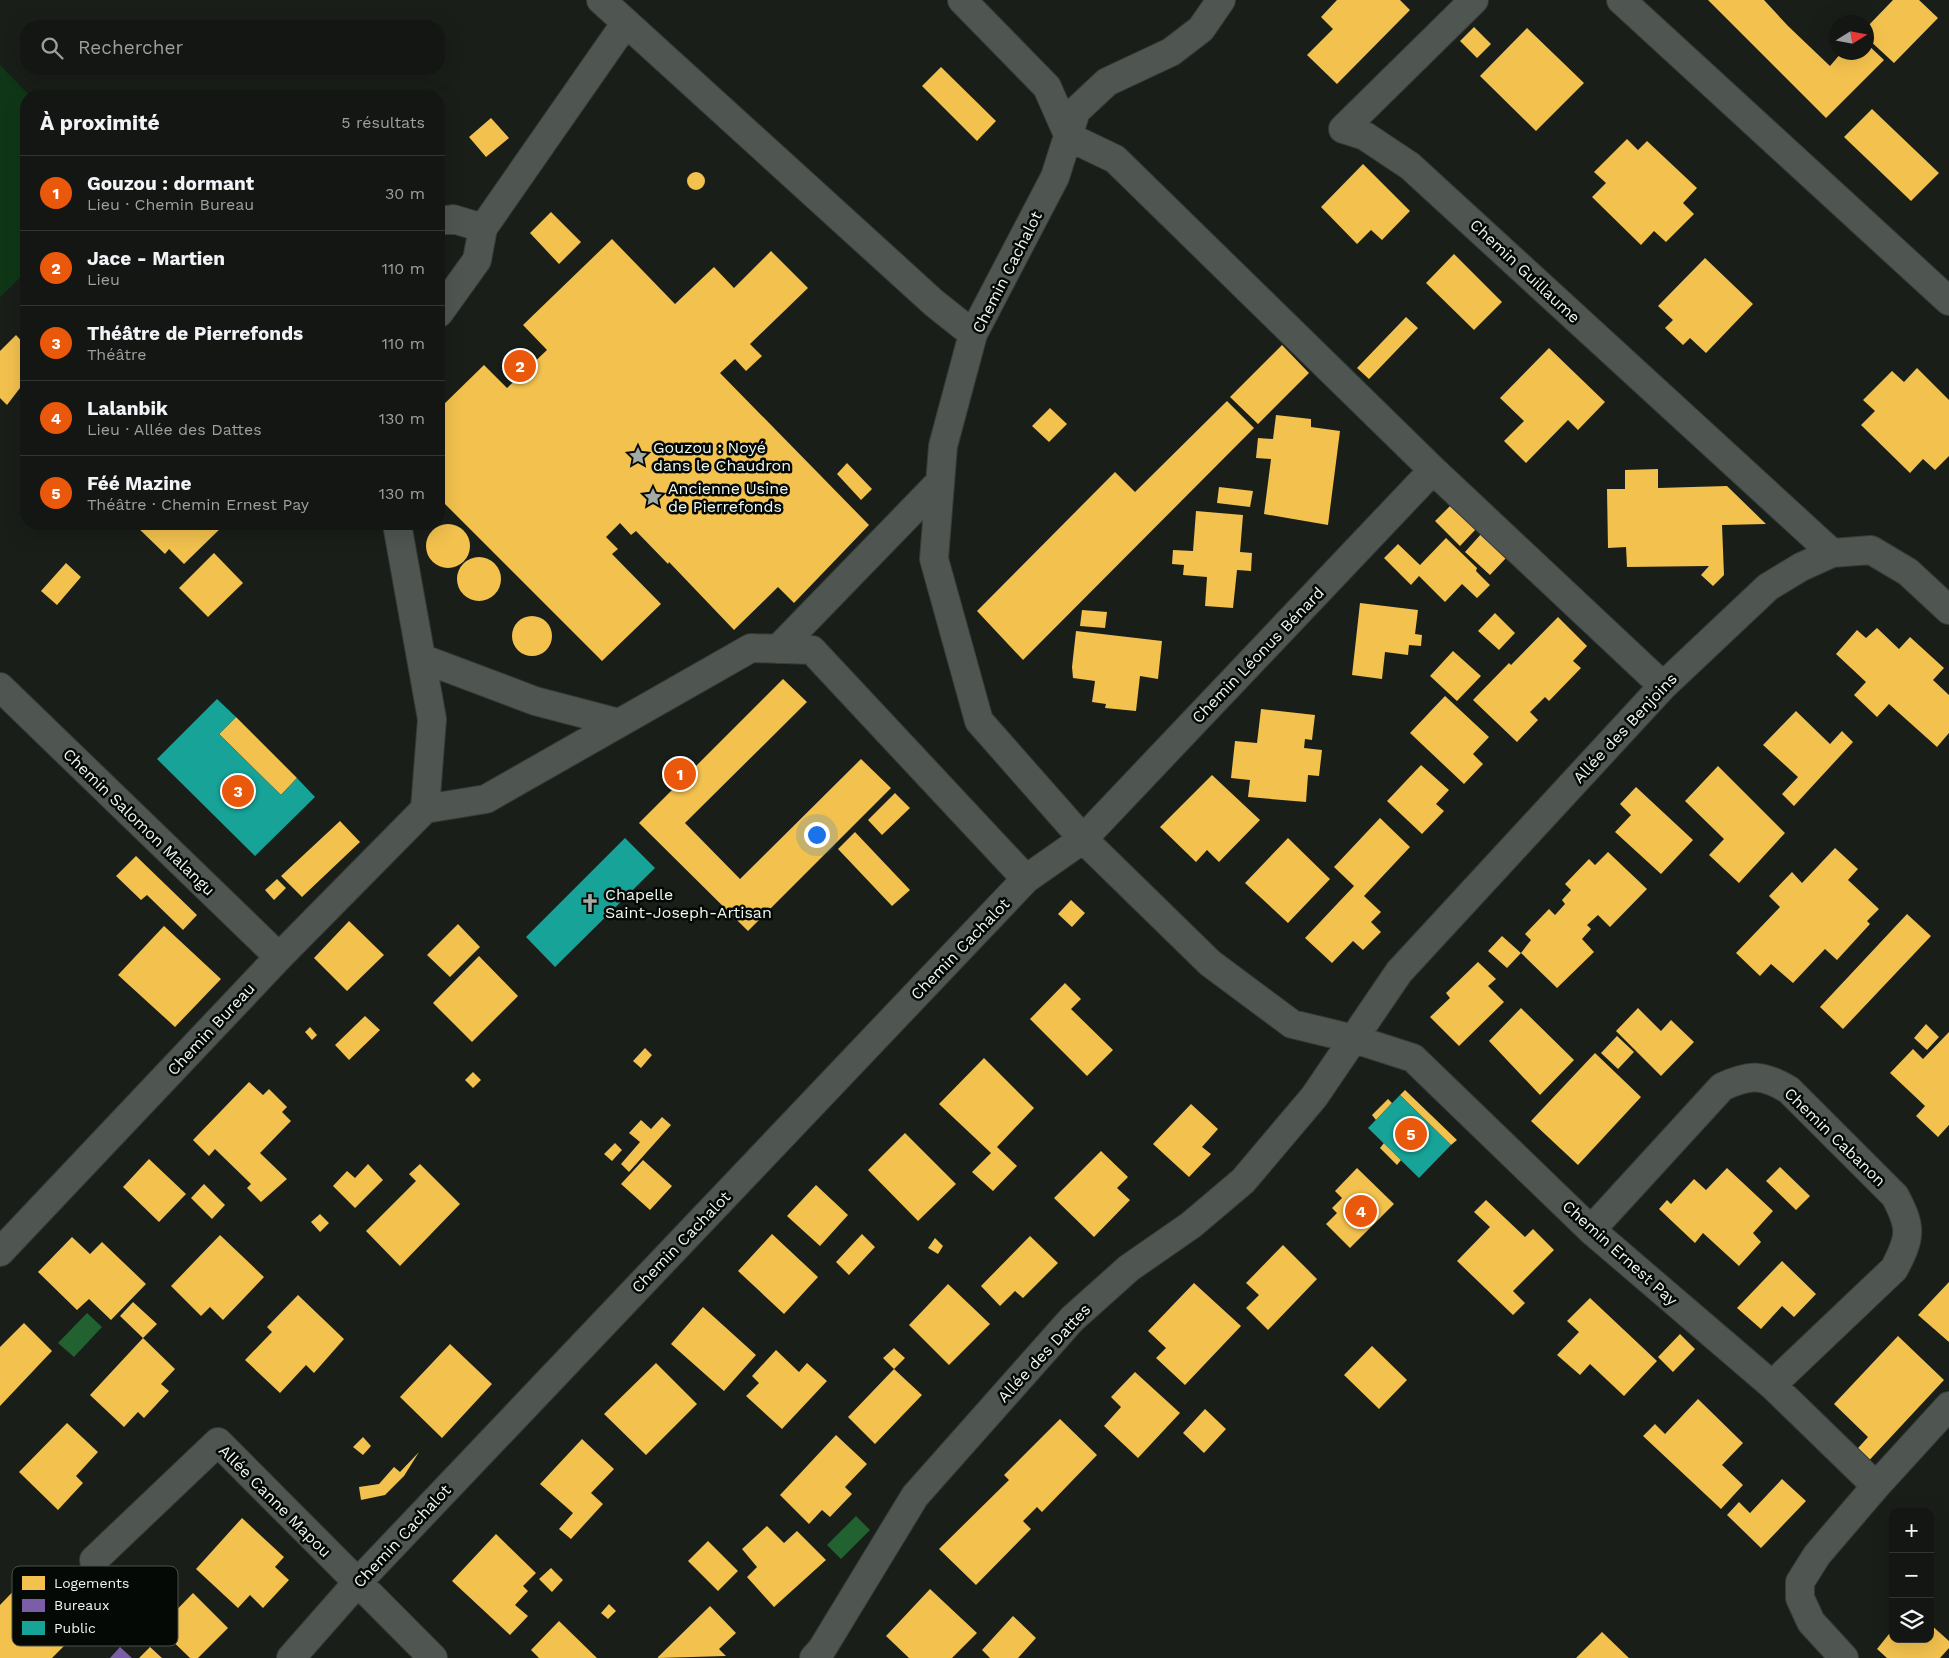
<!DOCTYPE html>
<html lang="fr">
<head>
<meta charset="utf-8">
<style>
  :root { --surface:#131613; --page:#202321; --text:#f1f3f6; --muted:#9d9fa0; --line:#323533; --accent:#ea580c }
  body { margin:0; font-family:"Work Sans",sans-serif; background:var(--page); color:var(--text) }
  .controls { position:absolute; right:15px; bottom:15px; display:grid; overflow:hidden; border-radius:10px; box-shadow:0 5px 20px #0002 }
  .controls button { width:45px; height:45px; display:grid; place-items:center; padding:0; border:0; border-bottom:1px solid var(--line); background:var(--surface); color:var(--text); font:25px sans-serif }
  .compass { position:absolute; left:1829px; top:15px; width:45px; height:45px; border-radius:50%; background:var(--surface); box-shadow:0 5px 20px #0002; rotate:79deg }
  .you { position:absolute; left:816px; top:834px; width:18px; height:18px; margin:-12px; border:4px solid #fff; border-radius:50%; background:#1a73e8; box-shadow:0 0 0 8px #1a73e833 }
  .badge { display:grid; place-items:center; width:32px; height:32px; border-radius:50%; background:var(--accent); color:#fff; font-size:16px; font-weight:700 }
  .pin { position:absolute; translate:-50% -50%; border:2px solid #fff; box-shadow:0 1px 5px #0006 }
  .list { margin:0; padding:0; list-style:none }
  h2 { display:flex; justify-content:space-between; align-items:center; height:65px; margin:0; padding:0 20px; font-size:21px }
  h2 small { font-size:16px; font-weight:400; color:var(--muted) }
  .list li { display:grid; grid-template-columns:32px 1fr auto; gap:15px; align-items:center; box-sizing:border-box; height:75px; padding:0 20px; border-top:1px solid var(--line) }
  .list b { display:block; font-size:19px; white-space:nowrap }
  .list p { margin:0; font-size:16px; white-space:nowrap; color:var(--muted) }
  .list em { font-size:16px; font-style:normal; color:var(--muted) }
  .icon { flex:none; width:28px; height:28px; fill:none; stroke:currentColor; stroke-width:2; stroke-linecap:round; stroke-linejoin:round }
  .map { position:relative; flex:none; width:1949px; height:1658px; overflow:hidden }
  .search { position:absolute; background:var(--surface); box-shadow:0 5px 20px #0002; left:20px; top:20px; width:425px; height:55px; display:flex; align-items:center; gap:12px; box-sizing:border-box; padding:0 18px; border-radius:20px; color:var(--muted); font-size:19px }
  .panel { position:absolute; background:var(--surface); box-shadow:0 5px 20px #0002; left:20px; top:90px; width:425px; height:440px; border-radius:20px }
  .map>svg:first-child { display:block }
  .green { fill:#0f3717 }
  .water { fill:#226130 }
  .homes { fill:#f2c14e }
  .offices { fill:#7b5ea7 }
  .public { fill:#17a398 }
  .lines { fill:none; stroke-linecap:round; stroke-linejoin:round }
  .minor-casing { stroke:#363b38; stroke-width:30 }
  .minor { stroke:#4f5550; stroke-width:28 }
  .labels { text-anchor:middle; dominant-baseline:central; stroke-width:5; stroke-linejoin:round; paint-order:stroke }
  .street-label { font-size:16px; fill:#eff7f0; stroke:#050906 }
  .poi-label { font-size:16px; fill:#eff7f0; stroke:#050906; text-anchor:start }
  .key { fill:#050906; stroke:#4b504c; stroke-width:1 }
  .key-label { font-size:14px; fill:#eff7f0 }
</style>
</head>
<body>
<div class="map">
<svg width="1949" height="1658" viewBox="0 0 1949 1658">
  <rect width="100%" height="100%" fill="#191e19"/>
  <!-- green -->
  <path class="green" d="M0,65l30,31h-4v176l-26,25z"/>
  <!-- water -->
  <path class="water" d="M87,1313l15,14 -28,30 -16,-14z
    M856,1516l14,14 -29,29 -14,-14z"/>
  <!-- homes -->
  <path class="homes" d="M1337,0h63l10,10 -73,74 -30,-29 26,-26 -12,-12z
    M1708,0h56l24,26 42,40 12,-14h24v-9l18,17 -58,58z
    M1893,0h26l19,18 -44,45 -28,-26v-9z
    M1474,27l17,17 -14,14 -17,-17z
    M1527,28l57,55 -48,48 -56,-55z
    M941,67l55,54 -19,20 -55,-55z
    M1872,109l67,64 -28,28 -67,-64z
    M491,118l18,20 -23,19 -17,-20z
    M1627,139l11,11 9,-9 50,47 -14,15 11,11 -28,28 -12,-11 -13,14 -49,-48 14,-14 -12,-11z
    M1363,164l47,47 -28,29 -11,-10 -14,14 -36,-37z
    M687 181a9 9 0 1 1 18 0a9 9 0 1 1-18 0Z
    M551,212l30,30 -22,22 -29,-31z
    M612,239l63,65 39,-37 20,21 37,-37 37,37 -58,56 12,12 -16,15 -11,-12 -15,14 149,152 -75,78 -16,-16 -44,43 -65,-68 -1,2 -32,-33 -5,4 -11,-12 -14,14 12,12 -6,5 49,50 -59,57 -163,-163v-89l45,-44 23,23 40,-38 -24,-25z
    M1454,254l48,48 -28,28 -48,-47z
    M1705,258l48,46 -47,49 -16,-15 -7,7 -18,-17 8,-8 -15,-14z
    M1406,317l12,11 -49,51 -12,-11z
    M16,335l10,11v49l-6,-7 -13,17 -7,-7v-47z
    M1282,345l27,28 -51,51 -28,-27z
    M1549,348l56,54 -27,28 -10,-10 -42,43 -22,-22 20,-20 -24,-23z
    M1917,368l32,32v56l-14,14 -12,-11 -13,14 -49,-48 14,-14 -12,-11 29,-29 12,11z
    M1227,401l27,27 -231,232 -46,-49 138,-139 20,20z
    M1050,408l17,16 -18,18 -17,-16z
    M1276,415l35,4v8l29,4 -12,94 -64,-11 7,-55 -15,-1 2,-20 15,1z
    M847,463l25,26 -11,11 -24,-26z
    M1658,469v19l69,-2 39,38 -44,1 2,50 -11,11 -12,-11 8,-9 -82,1 -1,-20 -18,1 -1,-59h18v-19z
    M1219,487l34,4 -3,16 -33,-4z
    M1452,504l24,25 -16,17 -25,-25z
    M1196,511l47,4 -3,37 12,1 -1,18 -14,-1 -4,38 -28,-2 2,-29 -24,-2 1,-10 -12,-1 1,-14 20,1z
    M426 546a22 22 0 1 1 44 0a22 22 0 1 1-44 0Z
    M134,524h91l-41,40 -15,-15 -4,5z
    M1482,533l25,24 -17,18 -25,-23z
    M1446,538l31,30 -1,3 14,14 -13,13 -15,-14 -17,18 -26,-26 -8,9 -27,-27 14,-14 22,21z
    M214,553l29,30 -35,34 -29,-29z
    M457 579a22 22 0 1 1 44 0a22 22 0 1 1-44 0Z
    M66,563l15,14 -24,28 -16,-14z
    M1360,603l58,7 -3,24 7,1 -1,11 -12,-1 -1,10 -23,-3 -3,27 -30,-4z
    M1082,610l25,2 -2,16 -25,-2z
    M1495,613l20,20 -16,17 -21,-19z
    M512 636a20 20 0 1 1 40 0a20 20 0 1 1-40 0Z
    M1558,617l29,29 -14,15 8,7 -32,33 -4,-4 -15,15 8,8 -21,22 -44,-42 36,-37 2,2z
    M1877,628l22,21 11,-12 34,31 -11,12 16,15v38l-12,14 -48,-43 -12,13 -23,-22 12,-13 -30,-28 21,-24 9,8z
    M1076,631l86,10 -4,38 -18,-3 -4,35 -31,-3 1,-4 -14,-2 3,-21 -22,-3 -1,-11z
    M1453,651l28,25 -24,25 -27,-25z
    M783,679l24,23 -122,121 55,56 121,-120 30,29 -143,143 -109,-108z
    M1445,696l44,41 -16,17 10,10 -19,20 -54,-51z
    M1261,709l54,6 -3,25 -7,-1 -1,9 18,2 -3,26 -11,-1 -2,27 -58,-5 2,-17 -19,-2 4,-37 22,2z
    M1796,711l34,33 12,-13 11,11 -59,64 -12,-12 16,-17 -35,-32z
    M236,717l61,61 -16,17 -62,-61z
    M1421,765l28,25 -13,14 8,7 -22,23 -35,-33z
    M1718,766l67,67 -46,50 -30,-28 15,-16 -39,-38z
    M1212,775l48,45 -41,42 -12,-12 -11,12 -36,-35z
    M1636,787l57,53 -32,34 -46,-42 16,-17 -11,-11z
    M895,793l15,15 -28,27 -14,-15z
    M1380,818l30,29 -46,49 17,16 -10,10 10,10 -18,18 -10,-9 -21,22 -27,-25 49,-52 -20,-19z
    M340,821l20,21 -58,55 -21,-21z
    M855,832l55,58 -18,16 -54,-57z
    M1288,838l42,41 -42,44 -43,-40z
    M1835,848l23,21 -10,11 31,29 -12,12 3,3 -33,36 -12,-11 -32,34 -22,-19 -11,12 -24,-23 44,-46 -11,-11 23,-24 10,11z
    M1608,852l39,37 -37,38 -12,-12 -11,10 4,4 -9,10 12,13 -37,36 -36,-35 10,-13 -6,-6 24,-25 6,6 10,-11 -3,-4 9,-10 -6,-6 24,-25 6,6z
    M136,856l61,59 -14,15 -36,-35 -6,5 -25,-24z
    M277,879l9,9 -12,12 -9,-10z
    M1071,900l14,13 -13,14 -14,-13z
    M1907,914l24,22 -88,93 -23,-22z
    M349,921l35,34 -37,36 -33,-33z
    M458,924l22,23 -30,30 -23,-22z
    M164,926l57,53 -46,48 -57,-52z
    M1502,936l19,17 -14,15 -19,-17z
    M479,956l39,40 -46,46 -39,-39z
    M1478,962l18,17 -8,7 16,16 -45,44 -29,-29 20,-19 -4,-5z
    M1065,983l16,16 -10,10 42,41 -26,26 -57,-57z
    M1521,1008l53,52 -34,35 -51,-54z
    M1638,1008l23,23 10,-11 23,22 -33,34 -45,-45z
    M365,1016l15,14 -31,30 -14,-15z
    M1926,1024l13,13 -12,13 -13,-12z
    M310,1027l7,8 -5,5 -7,-8z
    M1949,1032v93l-11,12 -22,-21 9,-10 -35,-33 23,-24 10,10z
    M1617,1036l17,16 -16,17 -17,-16z
    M645,1048l7,7 -11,13 -8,-7z
    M1595,1053l46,44 -63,68 -47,-44z
    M984,1058l50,50 -37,39 20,19 -24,25 -21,-19 19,-19 -52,-49z
    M473,1072l8,8 -8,8 -8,-8z
    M249,1082l14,13 6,-6 18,18 -5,5 9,9 -31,32 27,26 -26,23 -14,-14 4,-4 -36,-35 -6,7 -16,-16z
    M1405,1090l52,50 -6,5 -51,-50z
    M1388,1099l4,4 -16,17 -4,-5z
    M1191,1104l27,25 -16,18 9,7 -22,23 -36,-33z
    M662,1117l9,8 -42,47 -8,-8 19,-22 -11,-9 12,-13 10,9z
    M905,1133l51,51 -38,37 -50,-51z
    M615,1143l7,7 -10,11 -8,-7z
    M1384,1143l17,17 -4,5 -17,-17z
    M1101,1151l27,26 -11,11 13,12 -36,37 -40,-39z
    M149,1159l37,35 -27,28 -36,-35z
    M643,1160l29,26 -22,24 -29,-26z
    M368,1164l15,16 -28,28 -22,-22 14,-15 8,7z
    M420,1164l40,40 -60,62 -34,-35 50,-50 -7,-7z
    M1780,1167l30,29 -14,14 -30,-29z
    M1357,1168l37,36 -44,44 -24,-24 11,-11 -5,-5 10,-10 -7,-7z
    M1727,1168l46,43 -20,22 8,9 -22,24 -36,-33 -8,10 -36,-34 8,-9 4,4 23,-25 12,11z
    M204,1184l21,21 -13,14 -21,-21z
    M816,1185l32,30 -28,31 -33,-30z
    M1486,1200l39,37 8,-8 21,21 -41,41 12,12 -12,12 -56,-54 33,-34 -16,-15z
    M320,1214l9,9 -9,9 -9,-10z
    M772,1234l46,43 -34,37 -46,-43z
    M862,1234l13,13 -26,28 -13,-13z
    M220,1235l44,42 -41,43 -13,-13 -9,9 -30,-30z
    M1030,1236l28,27 -35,35 -8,-7 -15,15 -19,-20z
    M72,1237l18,17 12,-12 44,42 -35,36 -22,-21 -12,11 -39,-38z
    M935,1238l8,8 -5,8 -10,-6z
    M1283,1245l34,34 -49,51 -22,-22 13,-13 -13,-12z
    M1782,1261l34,33 -22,23 -12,-11 -21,23 -24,-21z
    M1949,1282v60l-31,-27z
    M1194,1283l47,43 -56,59 -29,-27 10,-10 -18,-17z
    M948,1284l42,40 -41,41 -40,-40z
    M298,1295l46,44 -30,34 -8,-8 -26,28 -35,-33 27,-28 -5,-5z
    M1590,1298l67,63 -33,35 -34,-32 -10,11 -23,-20 22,-23 -12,-11z
    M133,1302l24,22 -14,14 -23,-22z
    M703,1307l53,48 -32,36 -53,-47z
    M24,1323l28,28 -52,55v-59z
    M1680,1334l15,15 -22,23 -15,-15z
    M1898,1336l46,44 -82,88 -12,-11 18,-20 -34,-33z
    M143,1338l32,31 -14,15 8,7 -25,27 -6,-6 -14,15 -34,-32z
    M450,1344l42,40 -50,54 -42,-41z
    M1372,1346l35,34 -28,29 -35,-34z
    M894,1348l11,10 -11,11 -11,-11z
    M776,1350l23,22 8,-9 20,18 -45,48 -36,-33 13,-13 -7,-7z
    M656,1363l41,41 -51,51 -42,-41z
    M894,1369l28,26 -47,49 -27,-27z
    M1135,1372l45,41 -42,45 -34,-32 17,-19 -10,-10z
    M1698,1399l45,44 -21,22 21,20 -22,24 -78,-73 12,-12 10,10z
    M1205,1409l21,20 -22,24 -21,-20z
    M1060,1419l37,36 -55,57 -5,-5 -14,14 8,8 -55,56 -37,-36 70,-69 -5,-5z
    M67,1423l31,29 -22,24 7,7 -25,27 -39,-38z
    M836,1435l31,29 -22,23 7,7 -22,23 -8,-7 -13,14 -29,-29z
    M363,1437l8,9 -8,9 -10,-8z
    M582,1439l32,30 -23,24 12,11 -32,35 -12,-10 14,-16 -33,-29z
    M419,1452l-15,24 -19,19 -24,5 -2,-13 20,-3 15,-17 6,5z
    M1782,1479l24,22 -45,47 -34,-33 12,-13 11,11z
    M242,1518l42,39 -9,10 14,13 -26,28 -13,-13 -12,13 -42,-39z
    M767,1526l17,17 13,-12 29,29 -52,47 -27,-30 10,-10 -15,-18z
    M496,1534l40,39 -13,13 5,5 -13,14 13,11 -18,19 -58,-54z
    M708,1541l30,30 -20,20 -30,-30z
    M551,1568l12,12 -11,12 -13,-13z
    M24,1580l53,53 -25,25h-52v-53z
    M930,1589l47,44 -25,25h-43l-23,-22z
    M193,1593l35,35 -30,30h-8l-31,-30z
    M609,1604l7,7 -8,8 -7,-6z
    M710,1606l26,27 -17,16 7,7 -69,2z
    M1013,1616l23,22 -18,20h-28l-8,-8z
    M559,1621l38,37h-58l-8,-8z
    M1930,1624l19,17v7l-9,10h-53l-10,-9 16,-20v10h37z
    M1602,1632l27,26h-53z
    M150,1647l12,11h-23z"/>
  <!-- offices -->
  <path class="offices" d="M120,1647l12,11h-22z"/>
  <!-- public -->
  <path class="public" d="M217,699l19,18 -17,17 62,61 16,-17 18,19 -60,59 -98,-97z
    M625,838l30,30 -100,99 -29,-30z
    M1400,1095l51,50 -32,33 -51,-50z"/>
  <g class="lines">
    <!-- minor casing -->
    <g class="minor-casing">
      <path id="minor" d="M601,0l333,303 39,31
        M962,0l85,87 22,50
        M1221,0l-20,29 -30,23 -64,30 -31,29 -21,66 -82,157 -30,112 -9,113 45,162 104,118 127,124 82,61 62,15 59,19 178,172 181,155 104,101
        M1474,0l-131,129 22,7 45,30 422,387
        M1621,0l328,301
        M1069,137l46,22 318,311 230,216
        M439,221l14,-2 30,9
        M439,313l38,-53 6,-32 142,-204
        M397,524l35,195 -7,90
        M778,649l162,-167
        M421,658l114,43 84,22
        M0,687l279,270
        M425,809l61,-10 265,-151 61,2 214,229
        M1591,1230l131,-143c28,-13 41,-13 67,3l106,106c17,32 16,41 -1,73l-122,116
        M0,1252l279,-295 146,-148
        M94,1560l124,-118 215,216
        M291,1658l66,-75 669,-704 57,-40 350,-369
        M814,1658l8,-9 93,-153 157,-177 57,-51 62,-43 52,-44 71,-84 85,-125 264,-286 105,-99 33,-20 31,-14 39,-3 37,22 41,38
        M1844,1658l-33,-36 -11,-24v-16l17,-27 59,-69 73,-80"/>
    </g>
    <!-- minor -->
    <use href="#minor" class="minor"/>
  </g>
  <!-- icons -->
  <defs>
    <g id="sight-bare" transform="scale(1.5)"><path d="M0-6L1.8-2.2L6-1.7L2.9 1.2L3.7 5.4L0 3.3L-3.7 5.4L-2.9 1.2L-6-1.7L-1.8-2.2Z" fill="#a4aba5" stroke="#050906" stroke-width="2.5" paint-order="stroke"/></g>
    <g id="church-bare" transform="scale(1.5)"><path d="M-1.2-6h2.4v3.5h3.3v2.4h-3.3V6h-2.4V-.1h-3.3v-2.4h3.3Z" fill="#a4aba5" stroke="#050906" stroke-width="2.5" paint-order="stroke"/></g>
  </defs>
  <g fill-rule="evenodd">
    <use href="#sight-bare" x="638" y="456"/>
    <use href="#sight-bare" x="653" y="497"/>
    <use href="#church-bare" x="590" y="903"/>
  </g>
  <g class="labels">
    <!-- street labels -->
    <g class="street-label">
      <text transform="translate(1525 271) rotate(43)">Chemin Guillaume</text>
      <text transform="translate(1007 272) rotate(-63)">Chemin Cachalot</text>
      <text transform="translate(1258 655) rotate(-46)">Chemin Léonus Bénard</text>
      <text transform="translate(1625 728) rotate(-47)">Allée des Benjoins</text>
      <text transform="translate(139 822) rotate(44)">Chemin Salomon Malangu</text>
      <text transform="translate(960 949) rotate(-46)">Chemin Cachalot</text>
      <text transform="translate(211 1029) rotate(-47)">Chemin Bureau</text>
      <text transform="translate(1835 1137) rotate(44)">Chemin Cabanon</text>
      <text transform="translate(681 1242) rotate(-46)">Chemin Cachalot</text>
      <text transform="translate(1620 1253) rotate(42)">Chemin Ernest Pay</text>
      <text transform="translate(1044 1353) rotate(-47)">Allée des Dattes</text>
      <text transform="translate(275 1501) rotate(45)">Allée Canne Mapou</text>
      <text transform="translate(402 1536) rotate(-47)">Chemin Cachalot</text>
    </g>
    <!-- poi labels -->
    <g class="poi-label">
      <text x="653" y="447">Gouzou : Noyé<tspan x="653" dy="18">dans le Chaudron</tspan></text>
      <text x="668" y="488">Ancienne Usine<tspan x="668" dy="18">de Pierrefonds</tspan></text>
      <text x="605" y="894">Chapelle<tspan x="605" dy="18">Saint-Joseph-Artisan</tspan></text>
    </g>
  </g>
  <!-- legend -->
  <rect x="12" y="1566" width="166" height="80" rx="8" class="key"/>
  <rect x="22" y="1576" width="23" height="14" fill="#f2c14e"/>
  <rect x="22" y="1599" width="23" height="13" fill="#7b5ea7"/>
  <rect x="22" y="1621" width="23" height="14" fill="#17a398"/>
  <g class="key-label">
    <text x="54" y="1588">Logements</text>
    <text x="54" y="1610">Bureaux</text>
    <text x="54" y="1633">Public</text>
  </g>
</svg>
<div class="controls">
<button>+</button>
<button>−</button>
<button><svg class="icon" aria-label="layers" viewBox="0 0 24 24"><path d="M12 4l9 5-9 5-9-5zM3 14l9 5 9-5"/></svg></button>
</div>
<svg class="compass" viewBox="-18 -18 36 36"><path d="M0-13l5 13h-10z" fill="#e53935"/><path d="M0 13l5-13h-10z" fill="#9d9fa0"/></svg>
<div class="you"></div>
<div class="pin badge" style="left:680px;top:774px">1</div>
<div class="pin badge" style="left:520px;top:366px">2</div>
<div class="pin badge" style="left:238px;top:791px">3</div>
<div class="pin badge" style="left:1361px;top:1211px">4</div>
<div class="pin badge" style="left:1411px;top:1134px">5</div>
<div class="search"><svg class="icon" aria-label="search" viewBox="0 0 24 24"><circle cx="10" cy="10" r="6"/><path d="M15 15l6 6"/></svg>Rechercher</div>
<section class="panel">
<h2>À proximité<small>5 résultats</small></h2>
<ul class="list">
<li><span class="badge">1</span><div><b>Gouzou : dormant</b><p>Lieu · Chemin Bureau</p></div><em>30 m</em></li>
<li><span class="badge">2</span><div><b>Jace - Martien</b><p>Lieu</p></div><em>110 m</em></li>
<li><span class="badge">3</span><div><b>Théâtre de Pierrefonds</b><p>Théâtre</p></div><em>110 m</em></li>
<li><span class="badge">4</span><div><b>Lalanbik</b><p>Lieu · Allée des Dattes</p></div><em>130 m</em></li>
<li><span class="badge">5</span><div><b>Féé Mazine</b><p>Théâtre · Chemin Ernest Pay</p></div><em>130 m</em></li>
</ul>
</section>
</div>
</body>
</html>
